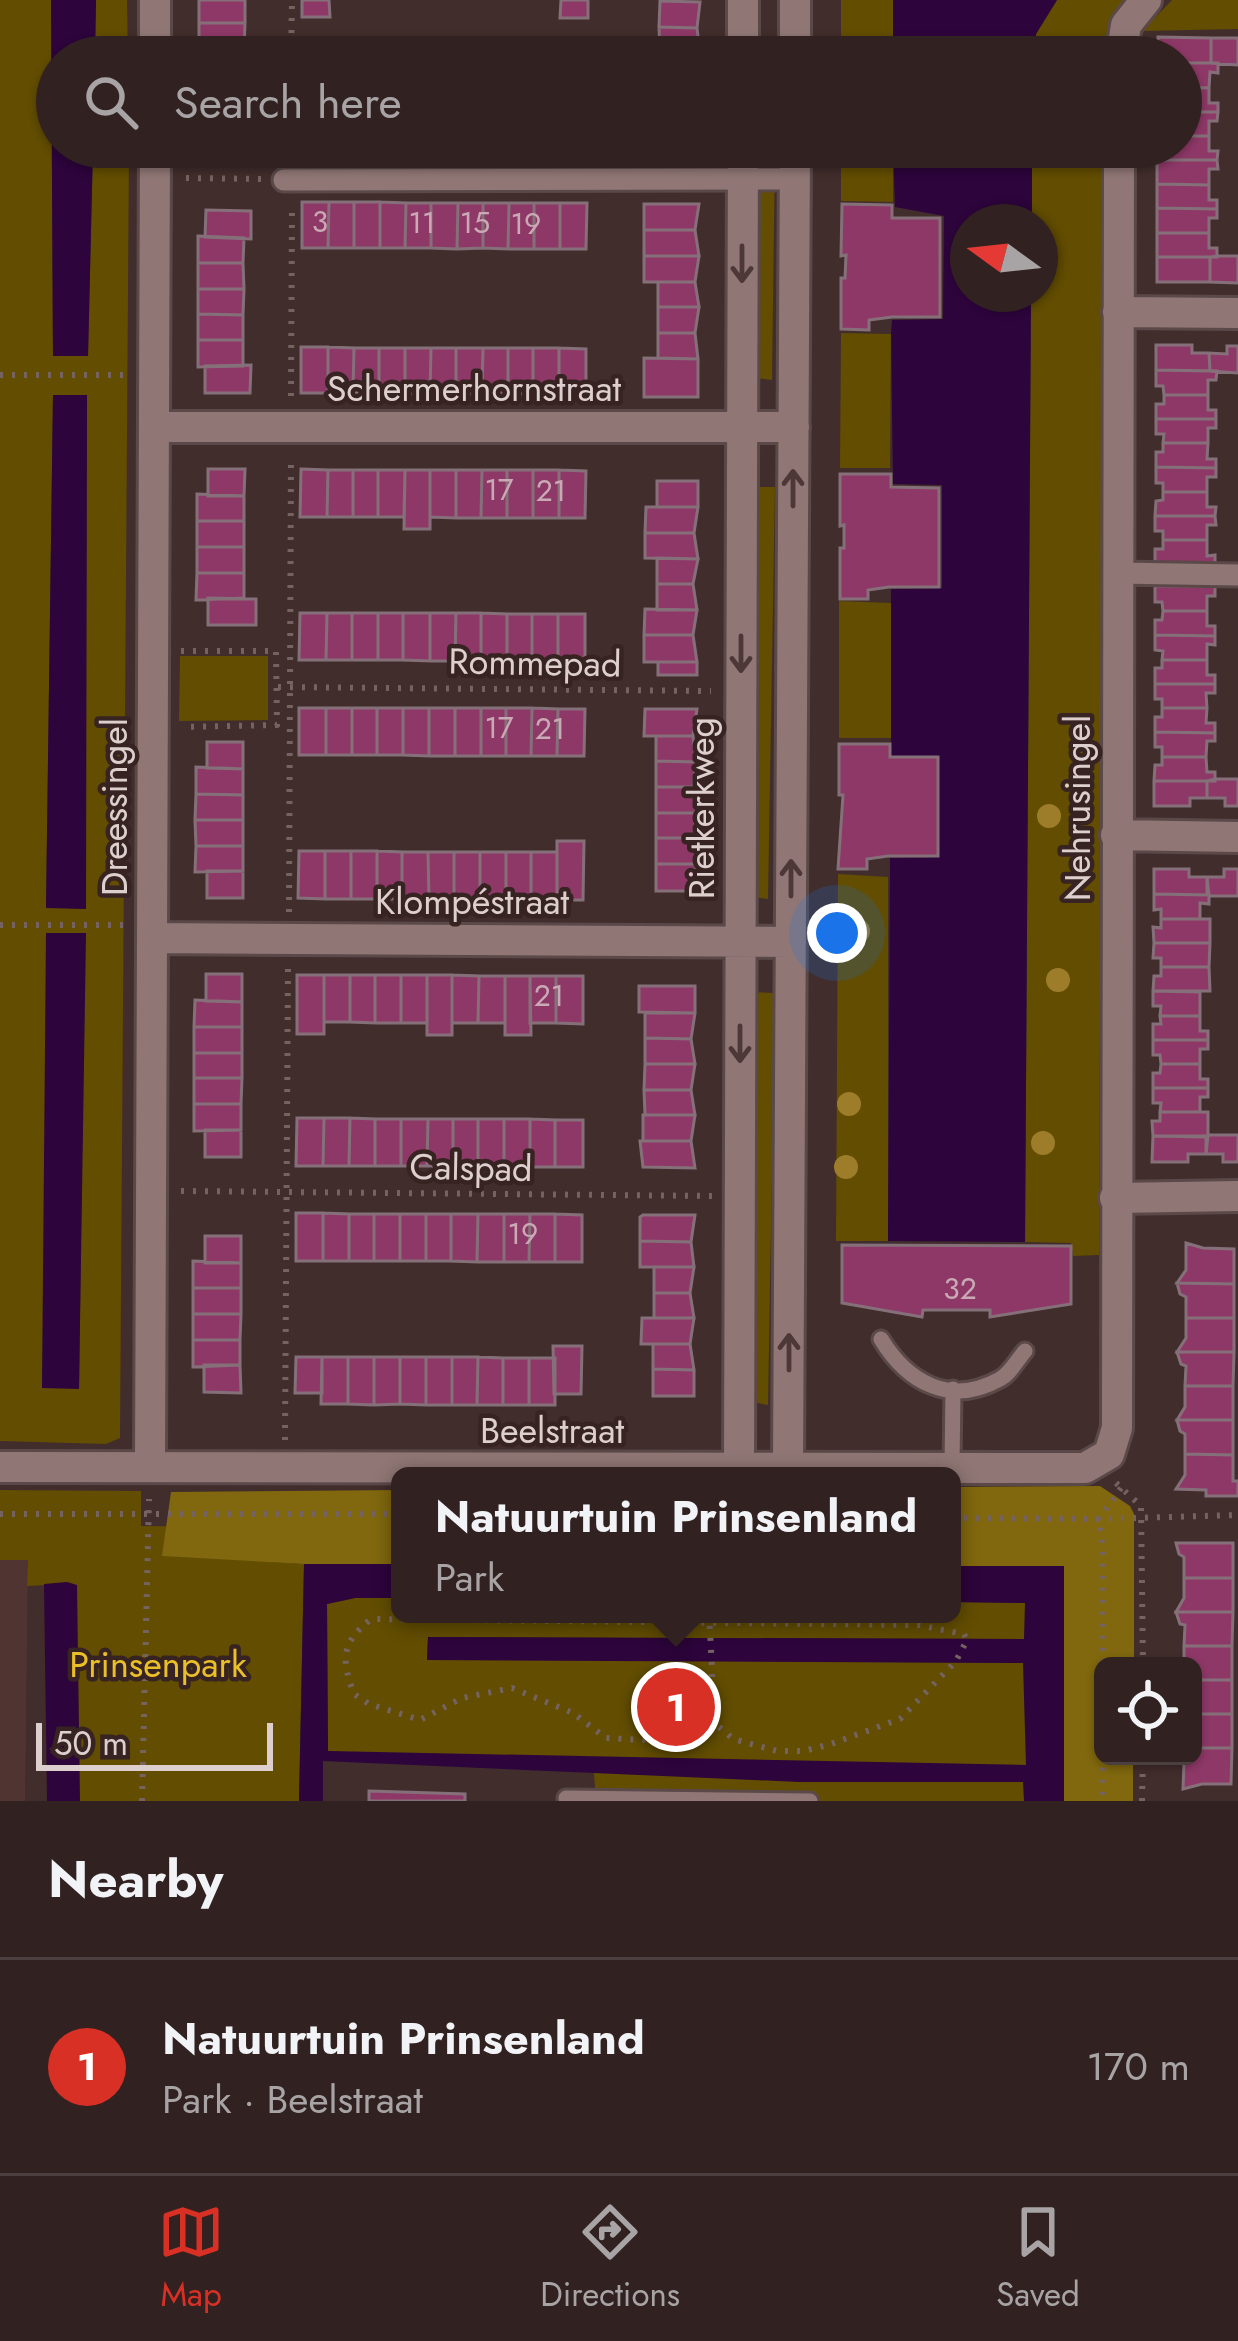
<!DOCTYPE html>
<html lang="en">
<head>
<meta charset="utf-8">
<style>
  :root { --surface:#312221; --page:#392a2a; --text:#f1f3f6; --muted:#a8a4a5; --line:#4c3f3f; --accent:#d93025 }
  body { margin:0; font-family:Jost,sans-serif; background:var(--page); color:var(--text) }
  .controls { position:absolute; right:36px; bottom:36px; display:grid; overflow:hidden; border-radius:18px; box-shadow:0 3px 9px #0004 }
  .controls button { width:108px; height:108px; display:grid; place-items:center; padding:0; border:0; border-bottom:3px solid var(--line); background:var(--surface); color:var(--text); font:60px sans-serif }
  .compass { position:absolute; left:950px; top:204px; width:108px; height:108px; border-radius:50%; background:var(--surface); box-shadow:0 3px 9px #0004; rotate:285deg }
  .scale { position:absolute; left:36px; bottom:30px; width:237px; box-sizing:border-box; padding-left:12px; border:6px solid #ddcfce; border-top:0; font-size:33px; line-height:42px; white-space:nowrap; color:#ddcfce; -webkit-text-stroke:9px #372322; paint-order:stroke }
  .you { position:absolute; left:837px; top:933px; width:42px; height:42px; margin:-30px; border:9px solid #fff; border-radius:50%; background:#1a73e8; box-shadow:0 0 0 18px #1a73e833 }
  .badge { display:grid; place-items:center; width:78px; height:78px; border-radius:50%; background:var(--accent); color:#fff; font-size:39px; font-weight:700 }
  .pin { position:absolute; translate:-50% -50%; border:6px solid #fff; box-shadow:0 3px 12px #0006 }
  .popup { position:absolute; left:391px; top:1467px; width:570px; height:156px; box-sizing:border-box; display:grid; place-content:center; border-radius:18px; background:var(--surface); filter:drop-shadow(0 3px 9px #0005); font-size:39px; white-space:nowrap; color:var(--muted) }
  .popup b { font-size:45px; color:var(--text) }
  .popup::after { content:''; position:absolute; left:50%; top:100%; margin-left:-24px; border:24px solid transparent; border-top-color:var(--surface) }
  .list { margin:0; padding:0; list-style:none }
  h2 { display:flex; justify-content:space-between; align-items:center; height:156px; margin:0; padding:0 48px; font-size:51px }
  h2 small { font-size:39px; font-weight:400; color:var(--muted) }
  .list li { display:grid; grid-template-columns:78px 1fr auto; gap:36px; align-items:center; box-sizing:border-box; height:216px; padding:0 48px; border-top:3px solid var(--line) }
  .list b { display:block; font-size:45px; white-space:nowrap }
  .list p { margin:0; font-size:39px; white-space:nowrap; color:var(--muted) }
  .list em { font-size:39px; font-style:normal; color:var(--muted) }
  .icon { flex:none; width:66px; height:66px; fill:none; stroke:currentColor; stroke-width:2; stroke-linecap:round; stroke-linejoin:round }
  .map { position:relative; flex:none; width:1238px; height:1801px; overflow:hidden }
  .search { position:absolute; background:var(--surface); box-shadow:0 3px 9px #0004; left:36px; right:36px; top:36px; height:132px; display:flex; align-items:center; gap:30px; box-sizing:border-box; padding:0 42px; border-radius:66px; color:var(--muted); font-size:45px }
  .sheet { height:372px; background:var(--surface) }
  nav { display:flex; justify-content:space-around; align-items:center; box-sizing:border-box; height:168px; border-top:3px solid var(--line); background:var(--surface); font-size:33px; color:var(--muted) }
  nav a { display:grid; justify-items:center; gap:6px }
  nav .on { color:var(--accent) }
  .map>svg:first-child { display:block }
  .built { fill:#503432 }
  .green { fill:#624d00; fill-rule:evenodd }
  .forest { fill:#81680e }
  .water { fill:#2d043c }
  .building { fill:#8e3867; stroke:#85707a; stroke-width:3 }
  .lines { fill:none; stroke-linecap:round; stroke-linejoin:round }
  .service-casing { stroke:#5a4948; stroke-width:21 }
  .pedestrian-casing { stroke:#5a4948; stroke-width:27 }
  .minor-casing { stroke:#5a4948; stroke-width:36 }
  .path { stroke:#756362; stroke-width:6; stroke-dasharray:3 9; stroke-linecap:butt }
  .service { stroke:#907775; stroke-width:15 }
  .pedestrian { stroke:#907775; stroke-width:21 }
  .minor { stroke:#907775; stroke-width:30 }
  .tree { fill:#9e7d2a }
  .oneway { stroke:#4d3837 }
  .labels { text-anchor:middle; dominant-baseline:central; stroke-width:9; stroke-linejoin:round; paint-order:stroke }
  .number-label { font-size:30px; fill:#c9a9b4 }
  .street-label { font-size:36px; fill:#ddcfce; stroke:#372322 }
  .park-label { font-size:36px; fill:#ebbf28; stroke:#372322 }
</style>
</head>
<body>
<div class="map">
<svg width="1238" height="1801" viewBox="0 0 1238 1801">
  <rect width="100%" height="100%" fill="#412d2c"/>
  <!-- built -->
  <path class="built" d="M0,1560h28l-3,241h-25z"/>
  <!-- green -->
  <path class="green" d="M0,0h51l2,356h35l5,-209h36l-9,1291 -14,6 -106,-3zM53,395l34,1 -2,513 -39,-2zM85,933l-6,455h-36z
    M96,0h31l1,57h-33z
    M841,0h52v57h-52z
    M1057,0h71l-19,32 -6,25h-70l3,-23z
    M1172,0h66v29l-96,2z
    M749,147h26l-3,233 -23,-3z
    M841,147h52v55l-52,-1z
    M1032,147h71l-4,1108 -26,1 -2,-13 -46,-1 6,-948h9v-72h-8z
    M841,333l50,1 -1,134h-50z
    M747,487h28l-7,412 -22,-3z
    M839,601l52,2v135h-52z
    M180,656h88v64l-89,1z
    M838,874l50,3v364h-52z
    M747,992l28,1 -7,412 -22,-4z
    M0,1490l141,1v35l131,1v35l32,2 -5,237h-252l-1,-216 -19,1 1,-26h-28z
    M355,1598h45v16h552v-12l74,1 -1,36 -597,-2 -1,22 597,4 3,102 -3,36h-428l-2,-28 -266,-22 -1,-147z"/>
  <!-- forest -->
  <path class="forest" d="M1100,1486l30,20 4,8v152h-31v90h30v45h-69v-235h-112v-79z
    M400,1490v74h-96l-142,-8 9,-64z"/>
  <!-- water -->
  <path class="water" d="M51,0h45l-1,57h-38v90h36l-5,209h-35z
    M893,0h164l-21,34 -3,23h-140z
    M893,147h139v75h-64v72h63l-6,948 -137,-1 2,-383 49,-1v-100l-48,-1v-167l51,-1v-103l-49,-1 -2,-150 1,-14 51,-1 1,-103 -49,-9z
    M53,395h34l-1,514 -40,-1z
    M46,933h40l-7,456 -37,-1z
    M304,1564h96v34h-45l-28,6 1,147 698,14 -3,-102 -596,-3 1,-23 596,2 1,-36 -73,-1v-36h112v235h-40l-1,-19h-224l-476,-21v40h-24z
    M67,1582l10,3 3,216h-33l-3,-217z"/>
  <!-- building -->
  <path class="building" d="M199,0h46v23h-46z
    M302,0h27l1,17h-28z
    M561,0h27v18h-28z
    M660,1l40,1 -3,26 -38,-1z
    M199,23h46l-1,26 -45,-1z
    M659,27l38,1 3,25h-40z
    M1158,37l53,1v25h-30v-6h-23z
    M1211,38h27v27l-27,-2z
    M199,48l45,1 1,8h-46z
    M1181,63h37v10l-8,-1 -1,16 -28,-1z
    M1181,87l28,1v15h9v9h-37z
    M1181,112h37l-1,9h-8v15h-28z
    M1181,136h28v15h9l-1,9h-60v-13h24z
    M659,147h40v9h-40z
    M1157,160h60l1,9h-9v16l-52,-1z
    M1157,184l52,1v15h8v9l-60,-1z
    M302,202h27l-1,46h-26z
    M329,202h25v46h-26z
    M354,202h26v46h-26z
    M380,202l26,1 -1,45h-25z
    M406,203h25v45h-26z
    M431,203h27l-1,46 -26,-1z
    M458,203h25v45l-26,1z
    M483,203h26l-1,46 -25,-1z
    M509,203h25v46h-26z
    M534,203h26v46h-26z
    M560,203h27l-1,46h-26z
    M644,204h55l-4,26h-51z
    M842,204l50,1v13h48v99h-48l-23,3v10l-28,-1v-51h4l1,-23 -5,1z
    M1157,208l60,1v9h-8v15h-52z
    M206,210l45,1v28l-46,-2z
    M644,230h51l4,26h-55z
    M1157,233h52v15h8v9h-60z
    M198,236l46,2 -1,25h-45z
    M644,256h55l-4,26h-51z
    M1217,256h21v27l-28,-1v-25z
    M1157,257h53v25h-53z
    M198,263h45l1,26h-46z
    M658,282h37l4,25h-41z
    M198,289h46l-1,26 -45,-1z
    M658,307h41l-4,26h-37z
    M198,314l45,1v25h-45z
    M658,333h37l3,26 -40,-1z
    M198,340h45v26l-45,1z
    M1156,345h36v8h17l1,18 -54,-1z
    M1227,346h11v27l-28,-2 -1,-18 18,1z
    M301,347h27v46h-27z
    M328,347l26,1 -1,45h-25z
    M354,348h25v46l-26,-1z
    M379,348h26v46h-26z
    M405,348h26l-1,46h-25z
    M431,348h25v46h-26z
    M456,348h27l-1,46h-26z
    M483,348h25v46h-26z
    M508,348h25v46h-25z
    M533,348h26v46h-26z
    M559,348l27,1v45h-27z
    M644,358l54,1v38h-54z
    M251,365l-1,28h-45v-27z
    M1156,370l61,1 -1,9h-8v15h-44l-1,-9h-7z
    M1164,395h44v15h8v9h-60v-15h8z
    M1156,419h60v9h-8v15h-45l1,-9h-8z
    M1163,443h45l-1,16h9v9l-60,-1v-15h7z
    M1156,467l60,1v9h-9v15h-44v-9h-7z
    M208,469h37l-1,27h-36z
    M301,469l27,1 -1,47h-27z
    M328,470h25v47h-26z
    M353,470h25v47h-25z
    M378,470h27l-1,47h-26z
    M405,470h25v59h-26z
    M430,470h26v48l-26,-1z
    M456,470h26l-1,48h-25z
    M482,470h25v48h-26z
    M507,470h26v48h-26z
    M533,470h26v48h-26z
    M559,470l27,1 -1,47h-26z
    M840,474h51v13l48,1v99h-50l-21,3v9h-28v-51h4v-23l-4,1z
    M657,481h41v26h-41z
    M1163,492h44v15h9l-1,9h-60l1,-15 7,-1z
    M197,494l47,2v25h-47z
    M646,507h52l-4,26h-49z
    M1155,516h60l1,9h-9v15h-44v-9h-8z
    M197,521h47v26h-47z
    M645,533h49l4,26 -53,-1z
    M1163,540h44v16l8,-1v11h-60v-17h8z
    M197,547h47v26h-47z
    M657,558l41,1 -5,25h-36z
    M197,573h47v25l-48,2z
    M657,584h36l4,26h-40z
    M1155,586h60v10h-8v15h-44l-1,-9h-7z
    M208,598l48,1v26h-48z
    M645,609l52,1 -4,25h-49z
    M1163,611h44v15h8v10l-60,-1v-15h7z
    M300,613h27l-1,47h-27z
    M327,613h25v47h-26z
    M352,613h26v47h-26z
    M378,613h25v47h-25z
    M403,613h27v48l-27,-1z
    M430,613h26l-1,48h-25z
    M456,613h25v48h-26z
    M481,613l26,1v47h-26z
    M507,614h25v47h-25z
    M532,614h26v47h-26z
    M558,614h27v47h-27z
    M644,635h49l4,27h-53z
    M1155,635l60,1v9l-8,-1v16h-45l1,-9 -8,-1z
    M1162,660h45v15h8v9h-60v-16h7z
    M658,662h39v13h-39z
    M1155,684h60v9h-9l1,15h-45v-9h-7z
    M299,708h27v47h-27z
    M326,708h26v47h-26z
    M352,708h25v47h-25z
    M377,708h26v47h-26z
    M403,708h26v48l-26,-1z
    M429,708h26v48h-26z
    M455,708h26v48h-26z
    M481,708h25v48h-25z
    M506,708h26l-1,48h-25z
    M532,708l26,1 -1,47h-26z
    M1162,708h45l-1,15h9v10l-60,-1v-15h7z
    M558,709h27l-1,47h-27z
    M645,709h52l-4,27h-49z
    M1155,732l60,1v8h-8l-1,16h-44v-10h-7z
    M656,736h37l3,26 -40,-1z
    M207,742h36v27l-36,-1z
    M839,744h51v13h48v99h-50l-21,3v10h-29l5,-74h-4z
    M1162,757h44l1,15h8v9h-61l1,-16h7z
    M656,761l40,1 -3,25h-37z
    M196,767l47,2v26l-47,-1z
    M1215,779h23v27h-13v-8h-18v-17z
    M1154,781h53v17h-17v8h-36z
    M656,787h37l3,26h-40z
    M196,794l47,1v25h-48z
    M656,813h40l-3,25h-37z
    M195,820h48v26h-47z
    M656,838h37l3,26h-40z
    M557,841h27l-1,59h-26z
    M196,846h47v25l-48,1z
    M299,851h26v48l-27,-1z
    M325,851h26v48h-26z
    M351,851h26v48h-26z
    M377,851l25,1v47h-25z
    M402,852h26l1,47h-27z
    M428,852h26v47h-25z
    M454,852h26v47h-26z
    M480,852h26v48l-26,-1z
    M506,852h25v48h-25z
    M531,852h26v48h-26z
    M656,864h40v27h-40z
    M1154,869h35v8h18v18l-53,-1z
    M1224,869h14v27h-29l-2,-19h17z
    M207,871h36v27h-36z
    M1154,894l55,1v9l-9,-1v16h-39v-10l-7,1z
    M1161,919h49v24h-56l-1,-16 8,1z
    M1154,943h56l-1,24h-48v-9h-8z
    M1161,967h48l1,24h-57l1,-15h7z
    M206,974h36v28l-36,-1z
    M297,975h27v59h-27z
    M324,975h26v47h-26z
    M350,975h25v48l-25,-1z
    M375,975h26v48h-26z
    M401,975h26v48h-26z
    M427,975h25v60h-25z
    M452,975l27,1 -1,47h-26z
    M479,976h26v47h-27z
    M505,976h25l1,59h-26z
    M530,976h26v47h-26z
    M556,976h27v48l-27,-1z
    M639,986h56v27l-56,-1z
    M1153,991l47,1v24h-40l1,-10h-8z
    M195,1000l47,2v25h-48z
    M645,1013h50l-4,26 -46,-1z
    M1160,1016h40v15h8v9h-55v-16h8z
    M194,1027h48v26h-48z
    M645,1038l46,1 4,25h-50z
    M1153,1040h55v9h-8v15h-39l-1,-9h-7z
    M194,1053h48v25h-48z
    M645,1064h50l-4,26h-47z
    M1161,1064h39v15h8v9h-55v-15h7z
    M194,1078h48l-1,26h-47z
    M1153,1088h55v9h-8v15h-40l1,-9h-8z
    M644,1090h47l4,25h-50z
    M194,1104h47v26l-47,1z
    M1160,1112h48v24h-55l-1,-15h8z
    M643,1115h52l-4,26h-48z
    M297,1118h27l-1,48h-27z
    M324,1118h26l-1,48h-26z
    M350,1118l25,1v47h-26z
    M375,1119h26v47h-26z
    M401,1119h27l-1,47h-26z
    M428,1119h25v47h-26z
    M453,1119h25v47h-25z
    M478,1119h26v48l-26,-1z
    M504,1119h26v48h-26z
    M530,1119l25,1v47h-25z
    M555,1120h28v47h-28z
    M205,1130h36v27h-36z
    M1208,1135h30v27h-15v-8h-17z
    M1153,1136l53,1v17h-18v8h-36z
    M640,1141h51l4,27 -52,-1z
    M296,1213h27v48h-27z
    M323,1213l26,1v47h-26z
    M349,1214h25v47h-25z
    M374,1214h26v47h-26z
    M400,1214h26v47h-26z
    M426,1214h25v47h-25z
    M451,1214h27l-1,48 -26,-1z
    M478,1214h26v48h-27z
    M504,1214h26l-1,48h-25z
    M530,1214h25v48h-26z
    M555,1214l27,1v47h-27z
    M643,1215h52l-4,27 -51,-1v-24z
    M205,1236h36v27h-36z
    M640,1241l51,1 3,25h-54z
    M1186,1243l17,5 31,1v35l-57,-1 9,-13z
    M842,1245l229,1v58l-81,13v-7h-67l-1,7 -80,-14z
    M193,1261l48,2v25h-48z
    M654,1267h40l-4,26h-36z
    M1177,1283l57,1v34h-48v-21l-6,-3z
    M193,1288h48v26h-48z
    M654,1293h36l4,25h-40z
    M193,1314h48l-1,26h-47z
    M642,1318h52l-4,26h-49z
    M1186,1318h48v34h-57l9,-14z
    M193,1340h47v25l-47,2z
    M653,1344h37l4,26 -41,-1z
    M553,1346h29l-1,48h-27z
    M1177,1352h57l-1,34h-48l1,-20 -5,-2z
    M296,1357h26v36h-27z
    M322,1357h26v47h-27z
    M348,1357h26v48l-26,-1z
    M374,1357h26v47l-26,1z
    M400,1357h26v48l-26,-1z
    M426,1357h26v48h-26z
    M452,1357h26l-1,48h-25z
    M478,1357l25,1v47h-26z
    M503,1358h26v47h-26z
    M529,1358h26v47h-26z
    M204,1365h36l1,28 -37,-1z
    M653,1369l41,1v26h-41z
    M1185,1386h48v34h-56l8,-13z
    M1177,1420h56v35l-48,-1v-20l-5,-3z
    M1185,1454l48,1v26h5v15h-32v-6l-30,-1 9,-14z
    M1176,1543h57v35h-49v-21l-5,-3z
    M1184,1578h49v34h-57l8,-14z
    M1176,1612h57l-1,34h-48l1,-21 -5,-1z
    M1184,1646h48v34h-39v-14h-9z
    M1193,1680h39v34h-39z
    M1193,1714h39v34h-39z
    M1193,1748h39l-1,36h-29l-19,5 1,-27 -7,-6h16z
    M369,1791l96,3v7h-96z"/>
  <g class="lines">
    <!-- service casing -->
    <g class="service-casing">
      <path id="service" d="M881,1339c26,43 69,68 119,40 10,-5 17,-19 25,-28
        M952,1467l1,-78
        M566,1798l244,3"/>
    </g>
    <!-- pedestrian casing -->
    <g class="pedestrian-casing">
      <path id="pedestrian" d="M284,180l510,-1
        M1117,573l121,2"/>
    </g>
    <!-- minor casing -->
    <g class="minor-casing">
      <path id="minor" d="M155,57v-57
        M743,57v-57
        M795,57v-57
        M1121,57l5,-32 20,-25
        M1118,312l120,1
        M155,427h639
        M1116,835l122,2
        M152,938l639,4
        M1115,1198l123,-2
        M0,1467l1085,1 24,-14 8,-26 2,-1281
        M150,1467l5,-1320
        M739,1469l4,-1322
        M788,1469l7,-1322"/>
    </g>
    <!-- path -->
    <path class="path" d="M291,57l1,-57
      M186,178l77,1
      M0,375h127
      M291,396l1,-191
      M181,651h95l1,74 -93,2
      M278,687l433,4
      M289,912l2,-455
      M0,925h125
      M181,1191l533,5
      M285,1440l3,-473
      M1116,1483l25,23 2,160
      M1121,1488l-22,31 139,-4
      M0,1514h400
      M952,1518l147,1 4,33 -1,249
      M709,1614c1,22 7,94 -1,110 -4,9 -14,14 -23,18l-79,-4 -33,-25 -61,-25 -50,10 -42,22 -51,-16 -15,-10c-13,-35 -13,-51 17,-75l547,6 46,9 3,6 -11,21 -56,58 -69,25 -27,7h-27l-44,-12 -23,-20
      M142,1801l7,-302
      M1142,1801l1,-45"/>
    <!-- service -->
    <use href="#service" class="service"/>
    <!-- pedestrian -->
    <use href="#pedestrian" class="pedestrian"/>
    <!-- minor -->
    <use href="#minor" class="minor"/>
  </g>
  <!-- trees -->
  <g class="tree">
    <circle cx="1049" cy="816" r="12"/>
    <circle cx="858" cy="931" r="12"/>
    <circle cx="1058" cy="980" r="12"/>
    <circle cx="849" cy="1104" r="12"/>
    <circle cx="1043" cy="1143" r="12"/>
    <circle cx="846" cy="1167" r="12"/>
  </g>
  <!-- one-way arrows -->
  <defs><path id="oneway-shaft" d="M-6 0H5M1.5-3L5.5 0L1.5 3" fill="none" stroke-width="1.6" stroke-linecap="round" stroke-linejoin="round" transform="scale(3)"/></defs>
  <g class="oneway">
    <use href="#oneway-shaft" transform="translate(742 264) rotate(90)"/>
    <use href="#oneway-shaft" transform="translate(793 488) rotate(-90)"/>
    <use href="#oneway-shaft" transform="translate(741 654) rotate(90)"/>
    <use href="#oneway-shaft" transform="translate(791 878) rotate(-90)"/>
    <use href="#oneway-shaft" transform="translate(740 1044) rotate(90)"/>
    <use href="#oneway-shaft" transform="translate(789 1352) rotate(-90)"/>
  </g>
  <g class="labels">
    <!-- number labels -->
    <g class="number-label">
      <text x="320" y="221">3</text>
      <text x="422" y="222">11</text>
      <text x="475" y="222">15</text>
      <text x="526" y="223">19</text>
      <text x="499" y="489">17</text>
      <text x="551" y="490">21</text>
      <text x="499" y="727">17</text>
      <text x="550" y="728">21</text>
      <text x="549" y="995">21</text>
      <text x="523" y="1233">19</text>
      <text x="960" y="1288">32</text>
    </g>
    <!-- street labels -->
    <g class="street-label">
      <text x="474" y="388">Schermerhornstraat</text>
      <text transform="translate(535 662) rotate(1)">Rommepad</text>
      <text transform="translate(114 807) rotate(-90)">Dreessingel</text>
      <text transform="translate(701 808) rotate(-90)">Rietkerkweg</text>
      <text transform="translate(1077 808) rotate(-90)">Nehrusingel</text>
      <text x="472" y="901">Klompéstraat</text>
      <text transform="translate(471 1167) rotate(1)">Calspad</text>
      <text x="552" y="1430">Beelstraat</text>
    </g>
    <!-- park labels -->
    <g class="park-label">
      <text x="158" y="1664">Prinsenpark</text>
    </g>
  </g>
</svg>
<div class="controls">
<button><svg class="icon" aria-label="locate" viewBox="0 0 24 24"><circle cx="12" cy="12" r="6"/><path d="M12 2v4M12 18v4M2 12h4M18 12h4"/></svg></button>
</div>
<svg class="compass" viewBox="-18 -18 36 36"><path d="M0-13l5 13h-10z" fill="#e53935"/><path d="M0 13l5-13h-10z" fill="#a8a4a5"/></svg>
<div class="scale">50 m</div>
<div class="you"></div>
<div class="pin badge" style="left:676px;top:1707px">1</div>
<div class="popup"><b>Natuurtuin Prinsenland</b>Park</div>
<div class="search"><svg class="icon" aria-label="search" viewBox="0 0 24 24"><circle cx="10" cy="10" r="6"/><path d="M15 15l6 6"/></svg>Search here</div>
</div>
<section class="sheet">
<h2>Nearby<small></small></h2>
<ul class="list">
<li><span class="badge">1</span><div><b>Natuurtuin Prinsenland</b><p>Park · Beelstraat</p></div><em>170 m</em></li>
</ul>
</section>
<nav>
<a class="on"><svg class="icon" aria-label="map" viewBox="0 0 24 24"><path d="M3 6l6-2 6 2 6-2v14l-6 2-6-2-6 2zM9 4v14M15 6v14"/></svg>Map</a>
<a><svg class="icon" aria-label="directions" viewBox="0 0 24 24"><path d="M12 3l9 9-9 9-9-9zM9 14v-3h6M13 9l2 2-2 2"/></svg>Directions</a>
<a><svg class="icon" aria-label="saved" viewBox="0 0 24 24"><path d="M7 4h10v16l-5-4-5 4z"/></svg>Saved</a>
</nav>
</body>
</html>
